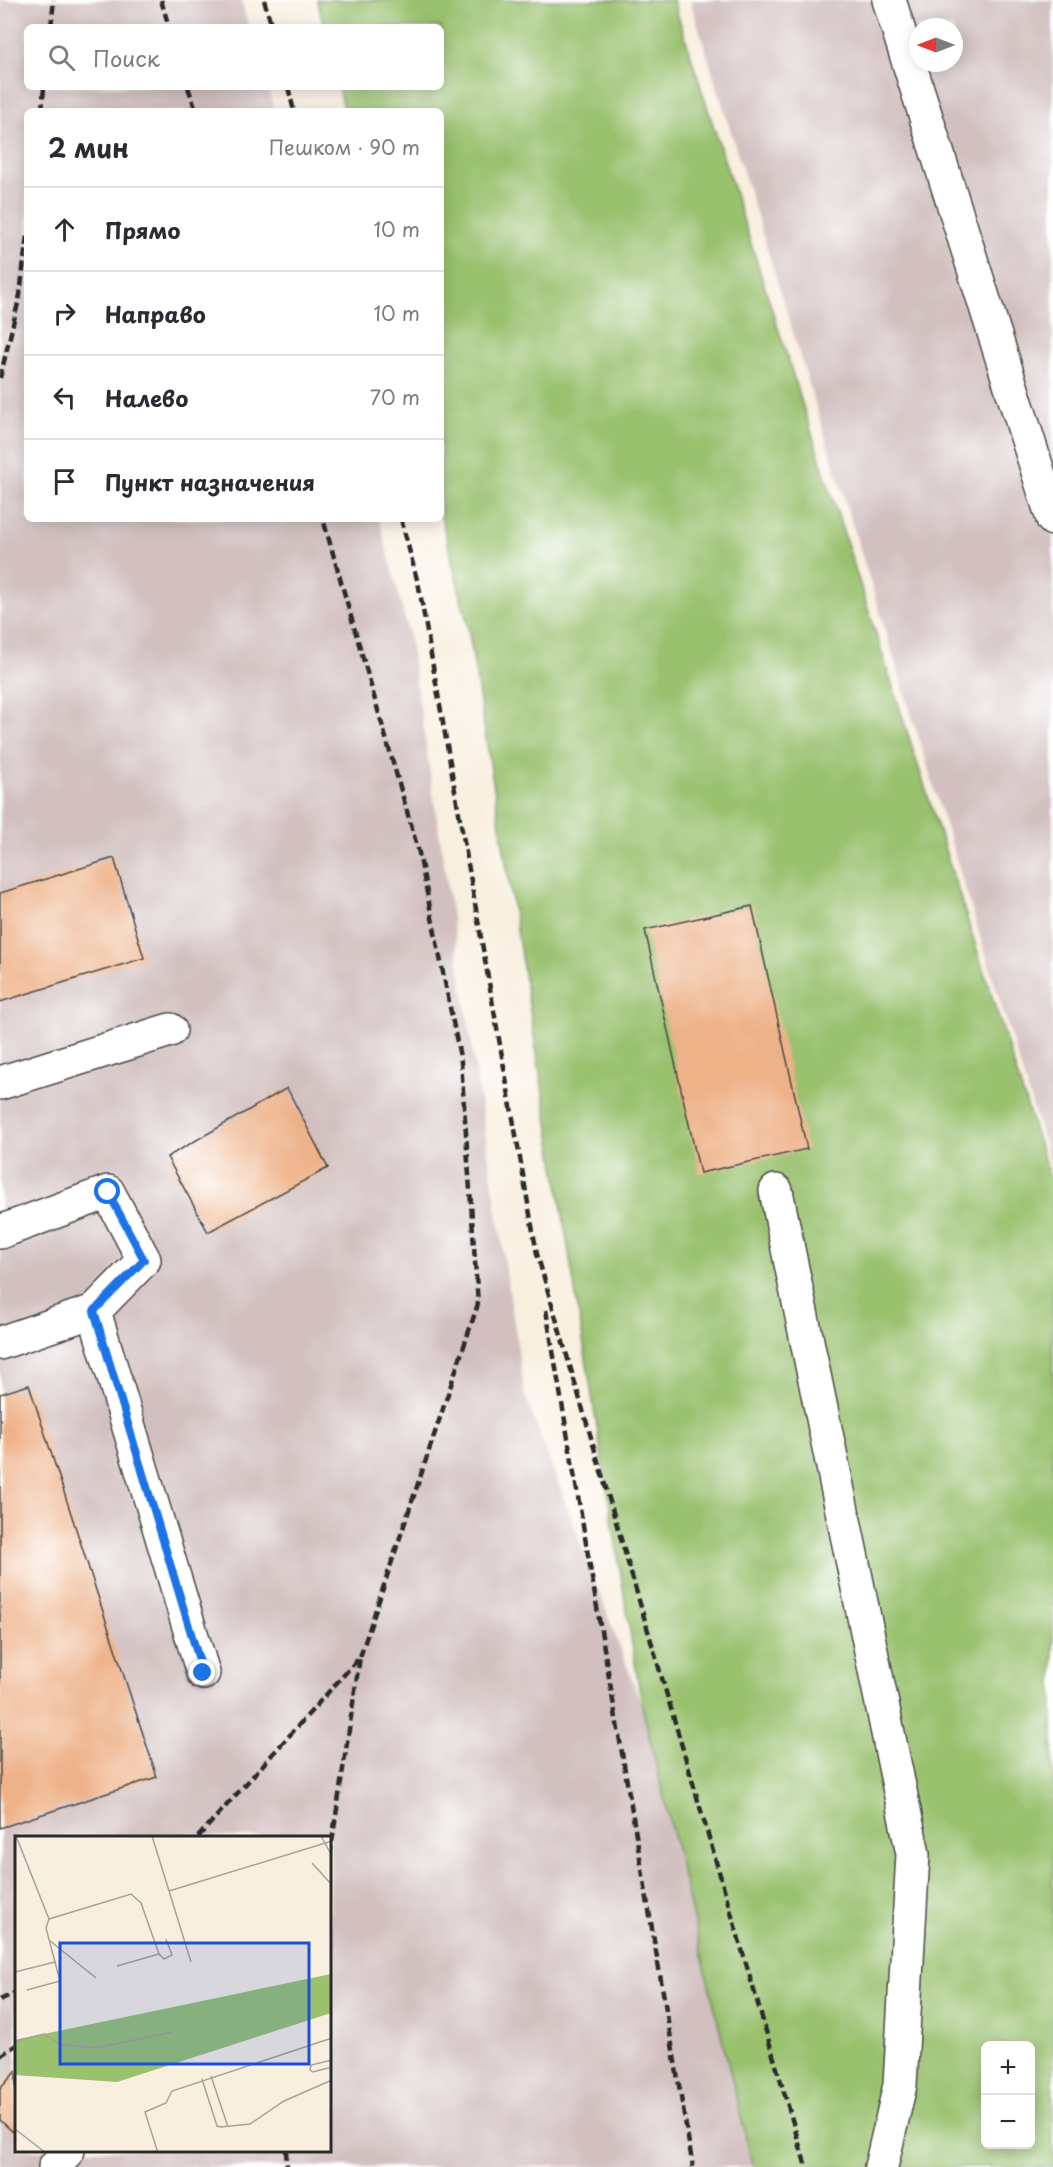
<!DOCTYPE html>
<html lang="ru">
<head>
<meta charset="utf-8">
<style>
  :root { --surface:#fff; --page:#f2f2f3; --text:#2b2b33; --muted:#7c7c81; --line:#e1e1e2 }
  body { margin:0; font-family:"Playpen Sans",sans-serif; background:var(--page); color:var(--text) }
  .controls { position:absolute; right:18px; bottom:18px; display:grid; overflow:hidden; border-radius:9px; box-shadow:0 3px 15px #0003 }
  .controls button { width:54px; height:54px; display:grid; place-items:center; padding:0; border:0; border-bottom:2px solid var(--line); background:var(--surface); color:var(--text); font:30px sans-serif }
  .compass { position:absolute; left:909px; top:18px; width:54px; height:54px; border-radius:50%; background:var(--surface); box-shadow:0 3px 15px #0003; rotate:270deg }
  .stop { position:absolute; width:18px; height:18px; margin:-14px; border:4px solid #1a73e8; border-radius:50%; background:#fff }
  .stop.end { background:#1a73e8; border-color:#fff; box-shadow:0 2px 6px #0008 }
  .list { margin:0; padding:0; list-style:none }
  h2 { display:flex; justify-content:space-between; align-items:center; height:78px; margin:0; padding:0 24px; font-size:26px }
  h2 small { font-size:20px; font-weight:400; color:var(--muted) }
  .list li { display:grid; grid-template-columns:39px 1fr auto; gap:18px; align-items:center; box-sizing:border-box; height:84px; padding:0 24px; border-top:2px solid var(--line) }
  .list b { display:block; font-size:22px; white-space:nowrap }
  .list em { font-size:20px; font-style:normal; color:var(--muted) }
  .icon { flex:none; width:33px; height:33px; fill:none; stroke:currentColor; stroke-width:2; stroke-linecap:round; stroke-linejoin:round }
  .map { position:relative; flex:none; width:1053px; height:2167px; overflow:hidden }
  .search { position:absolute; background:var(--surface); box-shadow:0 3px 15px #0003; left:24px; top:24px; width:420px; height:66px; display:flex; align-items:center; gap:15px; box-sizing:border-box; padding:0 21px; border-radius:9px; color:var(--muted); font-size:22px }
  .panel { position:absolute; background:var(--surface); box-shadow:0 3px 15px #0003; left:24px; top:108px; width:420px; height:414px; border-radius:9px }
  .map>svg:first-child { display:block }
  .industrial { fill:#d2bfbf; fill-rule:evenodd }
  .green { fill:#99c16e; stroke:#62764c; stroke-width:1.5; fill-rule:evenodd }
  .building { fill:#eeb289 }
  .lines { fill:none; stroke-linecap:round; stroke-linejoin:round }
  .minor-casing { stroke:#4a4846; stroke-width:36 }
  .minor { stroke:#fff; stroke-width:33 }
  .rail { stroke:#2b2b2b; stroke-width:4.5; stroke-dasharray:9 4.5; stroke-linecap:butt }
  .route { stroke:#1a73e8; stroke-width:8 }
  .inset-road { fill:none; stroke:#a7a197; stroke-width:1.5 }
  .view { fill:#1d4ed8; fill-opacity:0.15; stroke:#1d4ed8; stroke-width:3 }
  .inset-edge { fill:none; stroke:#2b2b2b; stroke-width:3 }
</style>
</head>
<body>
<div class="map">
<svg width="1053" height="2167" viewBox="0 0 1053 2167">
  <rect width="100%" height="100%" fill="#fff"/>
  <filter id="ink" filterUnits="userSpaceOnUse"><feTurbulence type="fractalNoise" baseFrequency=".0167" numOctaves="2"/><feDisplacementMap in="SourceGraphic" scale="12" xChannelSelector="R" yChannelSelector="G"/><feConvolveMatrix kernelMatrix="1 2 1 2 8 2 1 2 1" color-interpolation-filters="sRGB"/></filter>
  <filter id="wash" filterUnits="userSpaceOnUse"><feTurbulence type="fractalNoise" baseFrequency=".008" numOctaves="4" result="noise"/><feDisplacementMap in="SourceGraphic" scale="24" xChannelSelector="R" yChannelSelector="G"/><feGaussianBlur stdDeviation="1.35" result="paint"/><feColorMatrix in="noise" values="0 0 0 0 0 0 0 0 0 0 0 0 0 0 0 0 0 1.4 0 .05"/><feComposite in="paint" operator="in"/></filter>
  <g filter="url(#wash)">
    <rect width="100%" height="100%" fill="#f9efdf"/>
    <!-- industrial -->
    <path class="industrial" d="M0,0h241l8,27h-222v60h241l6,24h-247v408h352l30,116 116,760 117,311 111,461h-753zM16,1837h314v313h-314z
      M690,0h363v1172zM918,27h36v36h-36z"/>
    <!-- green -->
    <path class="green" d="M317,0h356l380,1187v980h-300l-111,-461 -174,-1079 -27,-111v-405h-97l-6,-24h103v-60h-117zM986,2046h44v98h-44z"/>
    <g id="blocks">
      <!-- building -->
      <path class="building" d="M114,858l30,100 -144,44v-109z
        M752,906l55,243 -107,24 -55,-243z
        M287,1088l41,80 -120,64 -41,-75z
        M29,1385l128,392 -157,51v-434z
        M16,2071v64l-16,-15v-31z"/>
    </g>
  </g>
  <g filter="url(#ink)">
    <use href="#blocks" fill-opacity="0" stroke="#4a4846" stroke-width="1.5"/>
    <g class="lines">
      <!-- minor casing -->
      <g class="minor-casing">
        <path id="minor" d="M889,0l164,519
          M0,1083l170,-53
          M776,1191l137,663 -13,231 -19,82
          M0,1232l108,-40 36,68 -50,51
          M0,1343l94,-32 109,362
          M55,2167l13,-17"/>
      </g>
      <!-- minor -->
      <use href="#minor" class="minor"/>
      <!-- rail -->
      <path class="rail" d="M161,0l8,27
        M264,0l8,27
        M51,27l3,-27
        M188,87l8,24
        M288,87l6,24
        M42,111l2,-24
        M0,378l20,-83 7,-60
        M401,519l18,68 118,667 269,913
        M546,1310l147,857
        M198,1837l162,-180 118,-353 -17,-242 -42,-209 -96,-334
        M330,1855l30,-198
        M0,2000l16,-8
        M0,2056l16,-11
        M286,2150l1,17"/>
    </g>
  </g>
  <g class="lines" filter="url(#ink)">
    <!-- route -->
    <path class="route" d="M108,1192l36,68 -50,51 109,362"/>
  </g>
  <!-- overview -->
  <g transform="translate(15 1836)">
    <rect width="316" height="316" fill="#f9efdf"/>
    <path d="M316,138v39l-214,69 -102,-7v-35z" fill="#99c16e"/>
    <path class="inset-road" d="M1,0l33,83 82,-25 10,9 18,51 -42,12M137,0l39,126M306,0l11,20M297,27l20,22M154,55l163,-50M34,104l47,38M144,118l5,5 8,-4 -6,-16M0,136l40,-10 -9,-34 3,-9M12,154l33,-9 -5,-19M0,205l29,-7 16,10 36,4 76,-16M317,224l-21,5 -1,5 3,2 19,-5M196,240l17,51M187,243l15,47 4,1 29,-3 34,-23 48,-21M0,293l31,24M143,317l-13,-41 21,-9 6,-12 160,-53"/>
    <path class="view" d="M45,107h249v121h-249z"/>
    <rect width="316" height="316" class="inset-edge"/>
  </g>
</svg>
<div class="controls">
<button>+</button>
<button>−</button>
</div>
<svg class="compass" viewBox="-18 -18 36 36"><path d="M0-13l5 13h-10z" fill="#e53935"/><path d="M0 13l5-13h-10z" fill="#7c7c81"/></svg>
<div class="stop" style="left:108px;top:1192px"></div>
<div class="stop end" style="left:203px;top:1673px"></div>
<div class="search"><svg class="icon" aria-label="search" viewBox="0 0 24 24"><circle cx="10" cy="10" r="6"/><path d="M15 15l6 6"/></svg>Поиск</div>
<section class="panel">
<h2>2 мин<small>Пешком · 90 m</small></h2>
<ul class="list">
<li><svg class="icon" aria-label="ahead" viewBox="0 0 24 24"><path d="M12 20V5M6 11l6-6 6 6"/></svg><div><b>Прямо</b></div><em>10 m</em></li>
<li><svg class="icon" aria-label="right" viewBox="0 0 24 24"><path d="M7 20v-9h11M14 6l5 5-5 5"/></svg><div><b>Направо</b></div><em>10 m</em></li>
<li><svg class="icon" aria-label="left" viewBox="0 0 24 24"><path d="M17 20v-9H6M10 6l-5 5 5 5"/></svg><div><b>Налево</b></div><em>70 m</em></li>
<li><svg class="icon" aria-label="arrive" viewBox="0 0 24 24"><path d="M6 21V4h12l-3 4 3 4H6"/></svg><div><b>Пункт назначения</b></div></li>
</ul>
</section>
</div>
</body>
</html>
